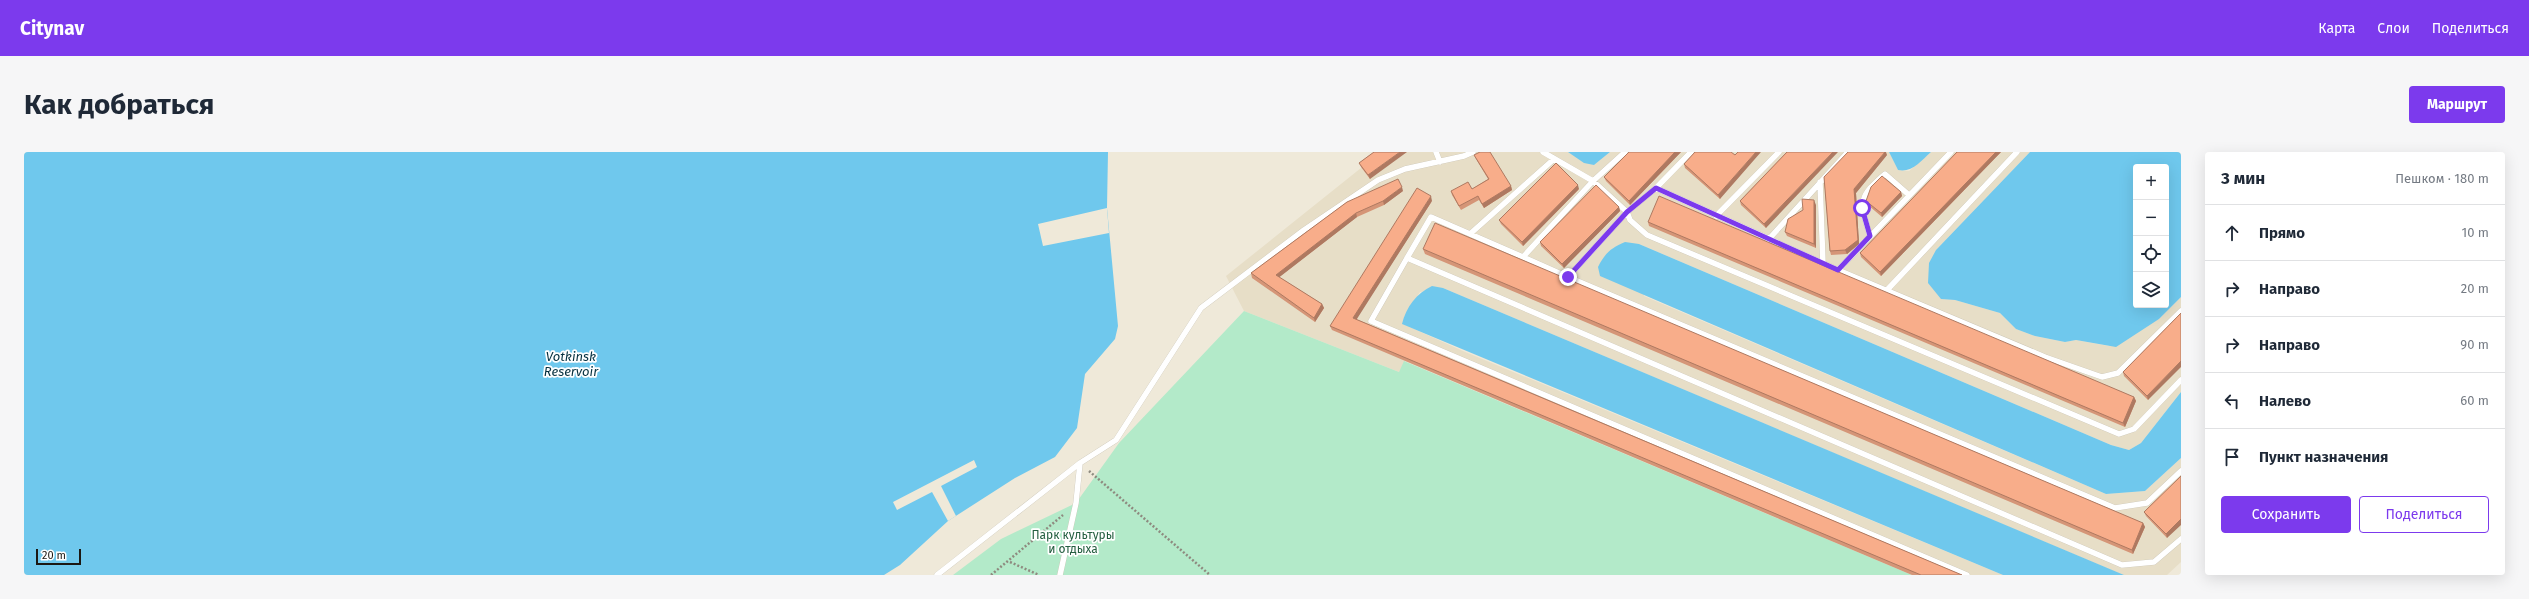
<!DOCTYPE html>
<html lang="ru">
<head>
<meta charset="utf-8">
<style>
  :root { --surface:#fff; --page:#f6f6f7; --text:#1f2937; --muted:#747a83; --line:#e0e1e3; --accent:#7c3aed }
  body { margin:0; font-family:"Fira Sans",sans-serif; background:var(--page); color:var(--text) }
  .controls { position:absolute; right:12px; top:12px; display:grid; overflow:hidden; border-radius:4px; box-shadow:0 4px 16px #0002 }
  .controls button { width:36px; height:36px; display:grid; place-items:center; padding:0; border:0; border-bottom:1px solid var(--line); background:var(--surface); color:var(--text); font:20px sans-serif }
  .scale { position:absolute; left:12px; bottom:10px; width:45px; box-sizing:border-box; padding-left:4px; border:2px solid #1b1813; border-top:0; font-size:11px; line-height:14px; white-space:nowrap; color:#1b1813; -webkit-text-stroke:3px #fff; paint-order:stroke }
  .stop { position:absolute; width:12px; height:12px; margin:-9px; border:3px solid #7c3aed; border-radius:50%; background:#fff }
  .stop.end { background:#7c3aed; border-color:#fff; box-shadow:0 1px 4px #0008 }
  .list { margin:0; padding:0; list-style:none }
  h2 { display:flex; justify-content:space-between; align-items:center; height:52px; margin:0; padding:0 16px; font-size:17px }
  h2 small { font-size:13px; font-weight:400; color:var(--muted) }
  .list li { display:grid; grid-template-columns:26px 1fr auto; gap:12px; align-items:center; box-sizing:border-box; height:56px; padding:0 16px; border-top:1px solid var(--line) }
  .list b { display:block; font-size:15px; white-space:nowrap }
  .list em { font-size:13px; font-style:normal; color:var(--muted) }
  .actions { display:flex; gap:8px; padding:12px 16px }
  .actions a { flex:1; padding:9px 0; border:1px solid var(--accent); border-radius:4px; text-align:center; font-size:14px; color:var(--accent) }
  .actions .main { background:var(--accent); color:#fff }
  .icon { flex:none; width:22px; height:22px; fill:none; stroke:currentColor; stroke-width:2; stroke-linecap:round; stroke-linejoin:round }
  .map { position:relative; flex:none; width:2157px; height:423px; overflow:hidden; border-radius:4px }
  header { display:flex; align-items:center; gap:24px; box-sizing:border-box; height:56px; padding:0 20px; background:var(--accent); color:#fff }
  header strong { font-size:19px }
  nav { display:flex; gap:22px; margin-inline-start:auto; font-size:14px }
  .intro { display:flex; align-items:center; justify-content:space-between; box-sizing:border-box; height:96px; padding:0 24px }
  h1 { margin:0; font-size:28px }
  .button { padding:10px 18px; border-radius:4px; background:var(--accent); color:#fff; font-size:14px; font-weight:700 }
  main { display:flex; gap:24px; padding:0 24px }
  aside { flex:1; background:var(--surface); border-radius:4px; box-shadow:0 4px 16px #0002 }
  .map>svg:first-child { display:block }
  .built { fill:#e7dec7 }
  .green { fill:#b3eac9 }
  .water { fill:#6fc8ed; fill-rule:evenodd }
  .pier { fill:#efe9d9 }
  .lines { fill:none; stroke-linecap:round; stroke-linejoin:round }
  .lane-casing { stroke:#c7c1b1; stroke-width:6 }
  .path { stroke:#8e8a7f; stroke-width:2.5; stroke-dasharray:2 2; stroke-linecap:butt }
  .lane { stroke:#fff; stroke-width:5.5 }
  .wall { fill:#d59577 }
  .shaded-wall { fill:#ae7961 }
  .building { fill:#f8ad8a; stroke:#ae7961 }
  .route { stroke:#7c3aed; stroke-width:5 }
  .labels { text-anchor:middle; dominant-baseline:central; stroke-width:3.5; stroke-linejoin:round; paint-order:stroke }
  .park-label { font-size:12px; fill:#255f41; stroke:#fff }
  .water-label { font-size:13px; font-style:italic; fill:#063140; stroke:#fff }
</style>
</head>
<body>
<header>
<strong>Citynav</strong>
<nav><a>Карта</a><a>Слои</a><a>Поделиться</a></nav>
</header>
<div class="intro"><h1>Как добраться</h1><a class="button">Маршрут</a></div>
<main>
<div class="map">
<svg width="2157" height="423" viewBox="0 0 2157 423">
  <rect width="100%" height="100%" fill="#efe9d9"/>
  <!-- built -->
  <path class="built" d="M1357,0h187l26,13 16,-13h279l9,18 11,1 22,-19h99l-94,98 5,49 14,1 45,13 16,16 19,7 30,6 11,-2 33,6 50,-27 22,-22v95l-40,51 -12,7 -18,-5 -472,-201 5,52 462,198 39,-3 36,-33v104l-14,13h-44l-680,-287 -23,4 -16,25 -1,7 60,27 540,224h-91l-507,-214 -6,11 -155,-61 -18,-35z"/>
  <!-- green -->
  <path class="green" d="M1220,159l155,61 5,-11 508,214h-959l48,-36 75,-36 43,-60z"/>
  <!-- water -->
  <path class="water" d="M0,0h1084l-1,56 11,118 -3,13 -30,35 -8,54 -22,29 -40,21 -67,43 -48,44 -16,10h-860z
    M1544,0h42l-16,13 -10,-2z
    M1865,0h42c-10,9 -19,21 -33,18z
    M2006,0h151v145l-22,22 -43,28 -40,-7 -11,2 -30,-6 -19,-7 -16,-16 -45,-13 -14,-1 -13,-16 1,-20 7,-13zM2112,15h30v138h-30z
    M1601,90l14,2 472,201 18,5 12,-7 40,-51v66l-36,33 -39,3 -506,-218 -2,-9c7,-14 13,-19 27,-25z
    M1408,134l11,2 681,287h-121l-601,-251c4,-17 15,-31 30,-38z"/>
  <!-- pier -->
  <path class="pier" d="M1083,56l2,25 -66,13 -5,-22z
    M950,308l3,7 -36,19 15,30 -8,5 -16,-29 -35,18 -4,-8z"/>
  <g class="lines">
    <!-- lane casing -->
    <g class="lane-casing">
      <path id="lane" d="M1412,0l4,10
        M1519,0l50,29 34,31 3,8 17,15 472,199 15,-5 47,-49
        M1601,0l-32,29 -70,76 45,20 59,-65 29,-24
        M1667,0l-35,36 182,82 207,87 57,20 16,-4 63,-62
        M1796,30l3,82
        M1692,64l63,-64
        M1446,82l84,-75
        M1846,84c-10,-34 -13,-38 15,-62l24,21
        M1744,88l80,-88
        M1499,105l-92,-40 -24,41 715,307 32,-3 27,-23
        M1383,106l-36,63 596,254
        M1814,118l113,-118
        M1544,125l547,231 32,-5 34,-32
        M1863,138l130,-138
        M913,423l143,-112 36,-23 85,-132 103,-78 74,-50 27,-11 59,-13 9,-4
        M1036,423l16,-72 4,-40"/>
    </g>
    <!-- path -->
    <path class="path" d="M1065,319l121,104
      M986,410l29,13
      M967,423l72,-60"/>
    <!-- lane -->
    <use href="#lane" class="lane"/>
  </g>
  <!-- wall -->
  <path class="wall" d="M1350,0l-4,27 -9,-12 -2,-4z
    M1605,0h52l-51,53 -24,-24 -2,-4z
    M1763,0l-21,76 -25,-23 -1,-4z
    M1933,0h44l-120,124 -20,-19 -1,-4z
    M1450,3l37,31 1,4 -28,18 -5,-8 -18,10 -9,-15 -1,-4 21,-2 16,-10 -12,-20z
    M1711,3l-15,44 -35,-31 -1,-4z
    M1863,3l-31,38 3,51 -12,10 -16,1 -1,-4 -6,-74z
    M1555,37l-56,57 -22,-22 -2,-4z
    M1379,39l-19,14 -27,12 -78,60 43,27 2,4 -9,14 -63,-44 -1,-5 96,-71z
    M1877,40l1,4 -20,21 -14,-12 -2,-4z
    M1408,49l-76,118 606,256h-50l-580,-245 -2,-4z
    M1792,53v43l-29,-12 -2,-4z
    M1595,55l1,4 -56,57 -23,-22 -1,-4z
    M1624,70l486,175 2,4 -11,26 -476,-201z
    M1399,97l720,274 2,4 -12,27 -708,-300z
    M2157,161l-33,87 -24,-24 -1,-4z
    M2157,324l-14,62 -21,-22 -2,-4z"/>
  <!-- shaded-wall -->
  <path class="shaded-wall" d="M1376,0h7l-37,27 -2,-4z
    M1651,0h6l-51,53 -1,-4z
    M1732,0h5l-41,47 -2,-4z
    M1809,0h5l-72,76 -2,-4z
    M1861,0h1l1,3 -31,38 3,51 -12,10 -2,-4 9,-61z
    M1972,0h5l-120,124 -1,-4z
    M1554,33l1,4 -56,57 -1,-4z
    M1487,34l1,4 -28,18 -2,-4z
    M1378,35l1,4 -19,14 -1,-4z
    M1877,40l1,4 -20,21 -1,-4z
    M1407,44l1,5 -77,121 -2,-4z
    M1790,48l2,5v43l-2,-4z
    M1595,55l1,4 -56,57 -2,-4z
    M1332,61l1,4 -80,62 -1,-4z
    M1298,152l2,4 -9,14 -1,-4z
    M2157,209v6l-33,33 -1,-4z
    M2110,245l2,4 -11,26 -2,-4z
    M2157,367v6l-14,13 -1,-4z
    M2119,371l2,4 -12,27 -1,-4z"/>
  <!-- building -->
  <path class="building" d="M1350,0h26l-32,23 -9,-12z
    M1456,0h10l21,34 -29,18 -4,-8 -19,10 -8,-15 17,-9 4,7 17,-10 -15,-24z
    M1605,0h46l-46,49 -25,-24z
    M1671,0h36l4,3 3,-3h18l-38,43 -34,-31z
    M1763,0h46l-69,72 -24,-23z
    M1824,0h37l-31,37 4,51 -13,10 -15,1 -6,-74z
    M1933,0h39l-116,120 -20,-19z
    M1532,11l22,22 -56,57 -23,-22z
    M1858,24l19,16 -20,21 -15,-12 5,-14z
    M1374,27l4,8 -19,14 -27,12 -80,62 46,29 -8,14 -63,-45 96,-71z
    M1572,33l23,22 -57,57 -22,-22z
    M1393,36l14,8 -78,122 609,257h-41l-591,-249z
    M1635,44l475,201 -11,26 -475,-201z
    M1778,47l12,1v44l-29,-12 3,-13 15,-9z
    M1411,71l708,300 -11,27 -709,-301z
    M2157,161v48l-34,35 -24,-24z
    M2157,324v43l-15,15 -22,-22z"/>
  <g class="lines">
    <!-- route -->
    <path class="route" d="M1544,125l59,-65 29,-24 182,82 32,-34 -8,-28"/>
  </g>
  <g class="labels">
    <!-- park labels -->
    <g class="park-label">
      <text x="1049" y="383">Парк культуры<tspan x="1049" dy="14">и отдыха</tspan></text>
    </g>
    <!-- water labels -->
    <g class="water-label">
      <text x="547" y="204">Votkinsk<tspan x="547" dy="15">Reservoir</tspan></text>
    </g>
  </g>
</svg>
<div class="controls">
<button>+</button>
<button>−</button>
<button><svg class="icon" aria-label="locate" viewBox="0 0 24 24"><circle cx="12" cy="12" r="6"/><path d="M12 2v4M12 18v4M2 12h4M18 12h4"/></svg></button>
<button><svg class="icon" aria-label="layers" viewBox="0 0 24 24"><path d="M12 4l9 5-9 5-9-5zM3 14l9 5 9-5"/></svg></button>
</div>
<div class="scale">20 m</div>
<div class="stop" style="left:1838px;top:56px"></div>
<div class="stop end" style="left:1544px;top:125px"></div>
</div>
<aside>
<h2>3 мин<small>Пешком · 180 m</small></h2>
<ul class="list">
<li><svg class="icon" aria-label="ahead" viewBox="0 0 24 24"><path d="M12 20V5M6 11l6-6 6 6"/></svg><div><b>Прямо</b></div><em>10 m</em></li>
<li><svg class="icon" aria-label="right" viewBox="0 0 24 24"><path d="M7 20v-9h11M14 6l5 5-5 5"/></svg><div><b>Направо</b></div><em>20 m</em></li>
<li><svg class="icon" aria-label="right" viewBox="0 0 24 24"><path d="M7 20v-9h11M14 6l5 5-5 5"/></svg><div><b>Направо</b></div><em>90 m</em></li>
<li><svg class="icon" aria-label="left" viewBox="0 0 24 24"><path d="M17 20v-9H6M10 6l-5 5 5 5"/></svg><div><b>Налево</b></div><em>60 m</em></li>
<li><svg class="icon" aria-label="arrive" viewBox="0 0 24 24"><path d="M6 21V4h12l-3 4 3 4H6"/></svg><div><b>Пункт назначения</b></div></li>
</ul>
<div class="actions"><a class="main">Сохранить</a><a>Поделиться</a></div>
</aside>
</main>
</body>
</html>
